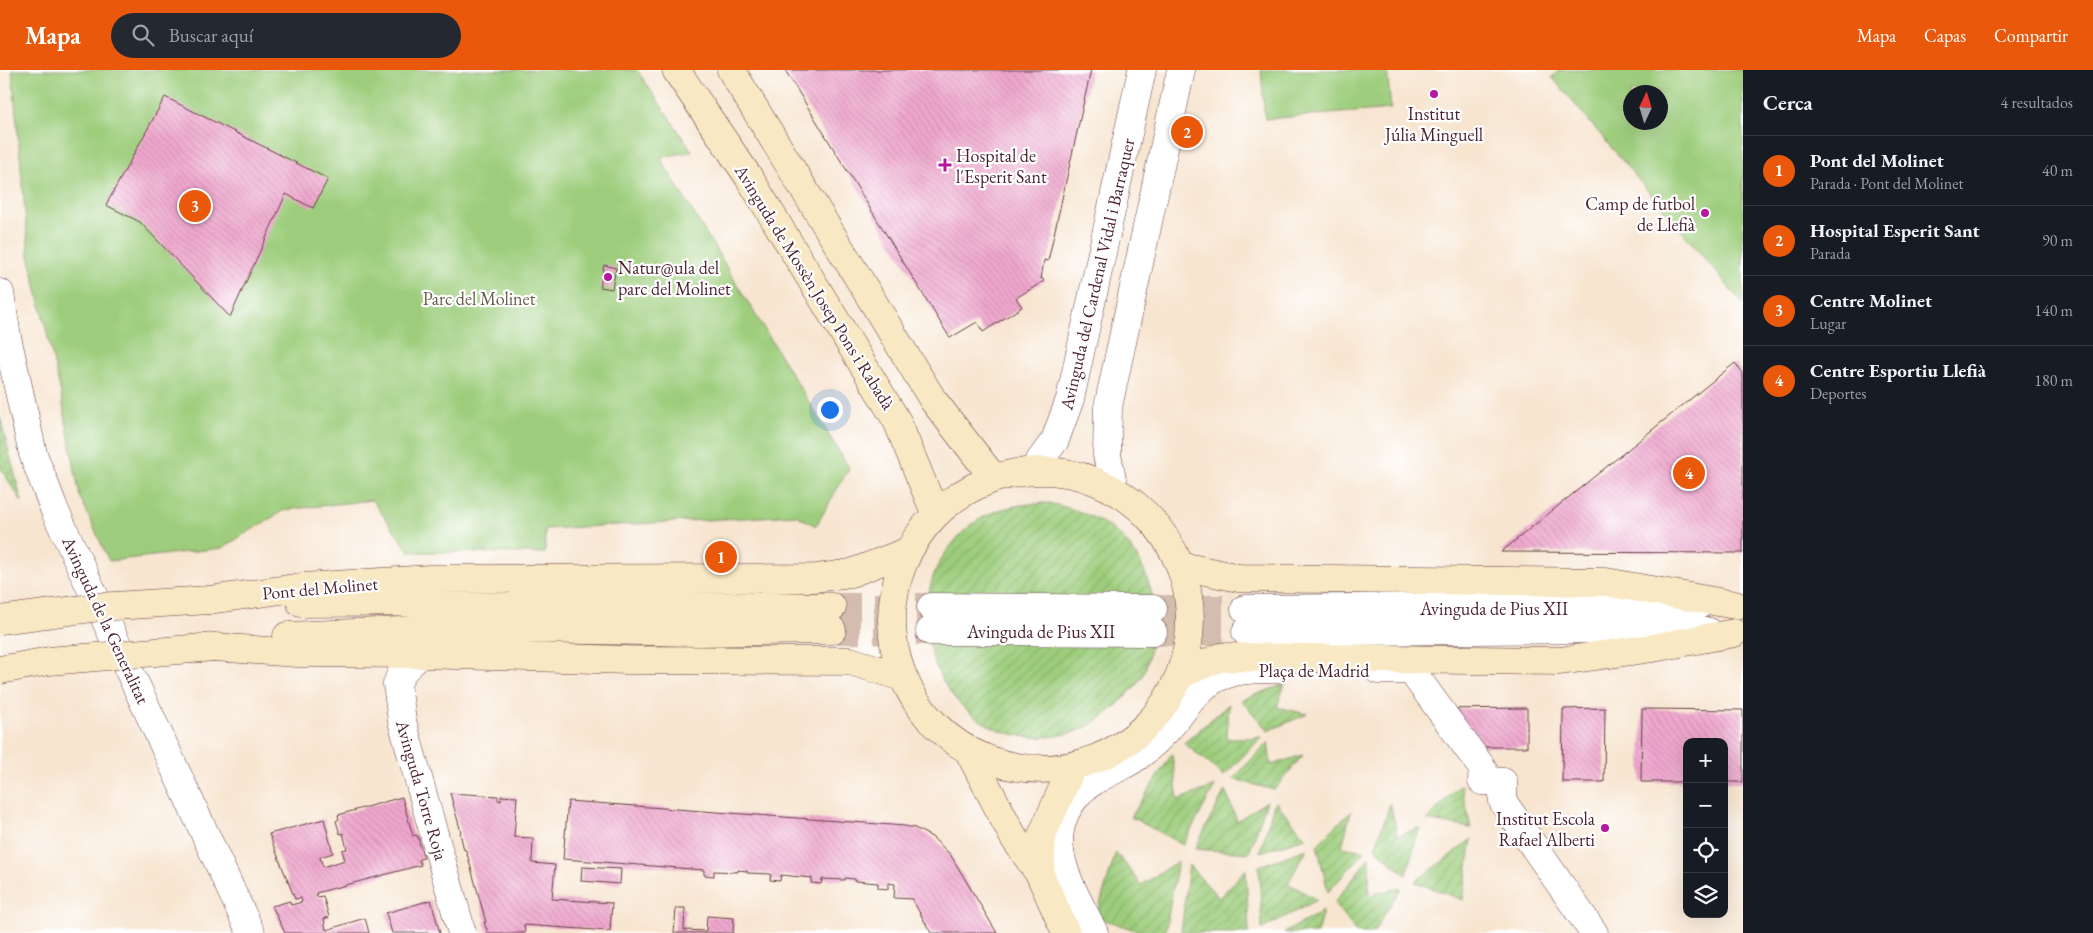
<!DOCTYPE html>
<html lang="es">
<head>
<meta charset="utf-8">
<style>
  :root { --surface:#171b24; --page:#242831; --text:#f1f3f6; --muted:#9ea1a6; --line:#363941; --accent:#ea580c }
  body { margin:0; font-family:"EB Garamond",serif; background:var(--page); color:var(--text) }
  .controls { position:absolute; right:15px; bottom:15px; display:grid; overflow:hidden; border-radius:10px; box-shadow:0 5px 20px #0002 }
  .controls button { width:45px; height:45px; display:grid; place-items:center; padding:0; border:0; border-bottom:1px solid var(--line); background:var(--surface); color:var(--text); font:25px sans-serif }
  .compass { position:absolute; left:1623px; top:15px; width:45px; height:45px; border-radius:50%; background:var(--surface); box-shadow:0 5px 20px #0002; rotate:4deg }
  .you { position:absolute; left:829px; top:339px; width:18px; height:18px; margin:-12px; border:4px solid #fff; border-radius:50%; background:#1a73e8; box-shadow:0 0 0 8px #1a73e833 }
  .badge { display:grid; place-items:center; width:32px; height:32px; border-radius:50%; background:var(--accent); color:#fff; font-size:16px; font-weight:700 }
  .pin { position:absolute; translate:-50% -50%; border:2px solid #fff; box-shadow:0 1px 5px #0006 }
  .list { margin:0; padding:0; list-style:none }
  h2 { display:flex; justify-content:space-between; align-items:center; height:65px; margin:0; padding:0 20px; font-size:21px }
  h2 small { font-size:16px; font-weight:400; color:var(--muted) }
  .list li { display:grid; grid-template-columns:32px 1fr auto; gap:15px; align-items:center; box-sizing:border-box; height:70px; padding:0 20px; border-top:1px solid var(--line) }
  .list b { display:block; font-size:19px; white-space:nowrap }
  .list p { margin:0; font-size:16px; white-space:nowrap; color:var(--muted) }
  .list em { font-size:16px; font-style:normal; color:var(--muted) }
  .icon { flex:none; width:28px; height:28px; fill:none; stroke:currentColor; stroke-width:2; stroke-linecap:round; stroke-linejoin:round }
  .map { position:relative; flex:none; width:1743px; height:863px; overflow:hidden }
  header { display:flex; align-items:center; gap:30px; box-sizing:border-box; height:70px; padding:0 25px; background:var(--accent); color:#fff }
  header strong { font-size:24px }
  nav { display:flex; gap:28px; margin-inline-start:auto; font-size:18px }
  .search { width:350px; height:45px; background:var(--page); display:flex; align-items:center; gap:12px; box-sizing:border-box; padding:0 18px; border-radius:28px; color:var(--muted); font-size:19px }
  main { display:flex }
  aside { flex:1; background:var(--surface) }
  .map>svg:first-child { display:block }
  .park { fill:#9dcd7c; stroke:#747654; fill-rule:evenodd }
  .garden { fill:url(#garden-furrows); stroke:#747654 }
  .building { fill:url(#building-back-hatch) }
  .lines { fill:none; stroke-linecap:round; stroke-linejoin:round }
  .street-tunnel { stroke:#d4bdaf; stroke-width:28; stroke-dasharray:28 14; stroke-linecap:butt }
  .street-casing { stroke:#643d44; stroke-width:29 }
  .secondary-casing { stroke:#643d44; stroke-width:29 }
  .street { stroke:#fff; stroke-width:28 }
  .secondary { stroke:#f8e8c3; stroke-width:28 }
  .secondary-bridge-casing { stroke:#643d44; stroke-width:29; stroke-linecap:butt }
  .secondary-bridge { stroke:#f8e8c3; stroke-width:28 }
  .poi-dot { fill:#b5179e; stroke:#fff; stroke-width:2 }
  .labels { text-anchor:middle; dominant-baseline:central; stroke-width:4.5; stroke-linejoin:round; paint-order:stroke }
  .poi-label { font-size:18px; fill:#4a1f2b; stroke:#fff; text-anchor:start }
  .street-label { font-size:18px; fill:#4a1f2b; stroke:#fff }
  .park-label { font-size:18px; fill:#675c47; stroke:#fff }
</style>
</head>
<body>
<header>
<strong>Mapa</strong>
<div class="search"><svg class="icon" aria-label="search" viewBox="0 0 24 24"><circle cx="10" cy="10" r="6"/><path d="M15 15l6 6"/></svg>Buscar aquí</div>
<nav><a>Mapa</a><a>Capas</a><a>Compartir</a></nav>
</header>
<main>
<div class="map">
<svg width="1743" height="863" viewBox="0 0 1743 863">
  <defs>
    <pattern id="garden-furrows" width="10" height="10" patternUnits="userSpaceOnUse" patternTransform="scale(1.25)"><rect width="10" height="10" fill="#9dcd7c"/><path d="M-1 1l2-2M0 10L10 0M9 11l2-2" fill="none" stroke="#89b06b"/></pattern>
    <pattern id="building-back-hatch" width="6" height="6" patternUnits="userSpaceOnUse" patternTransform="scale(1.25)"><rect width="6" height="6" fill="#efa7ce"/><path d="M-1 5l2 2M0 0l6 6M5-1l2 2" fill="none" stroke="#ce8fb1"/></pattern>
  </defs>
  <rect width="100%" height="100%" fill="#fff"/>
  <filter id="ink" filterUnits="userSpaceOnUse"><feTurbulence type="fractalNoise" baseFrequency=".02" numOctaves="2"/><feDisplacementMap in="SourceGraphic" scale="10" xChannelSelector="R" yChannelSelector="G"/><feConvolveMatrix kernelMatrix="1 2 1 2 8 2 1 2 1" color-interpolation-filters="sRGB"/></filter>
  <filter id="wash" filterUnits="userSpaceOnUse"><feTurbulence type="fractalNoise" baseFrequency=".0096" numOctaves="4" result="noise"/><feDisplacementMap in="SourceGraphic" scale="20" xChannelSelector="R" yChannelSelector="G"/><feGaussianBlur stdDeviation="1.12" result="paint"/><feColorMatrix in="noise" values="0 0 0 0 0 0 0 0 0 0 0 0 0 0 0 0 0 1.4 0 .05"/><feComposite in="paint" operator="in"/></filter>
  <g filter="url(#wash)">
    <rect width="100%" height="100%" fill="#f7e5d0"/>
    <!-- park -->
    <path class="park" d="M12,0h625l55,81 -32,7 189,310 -33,58 -20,-11 -251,14v24l-135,-1 -38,-52 -88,10 -62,38 -113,13 -29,-64 -19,-103 -32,-139z
      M1261,0h126l4,39 -126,10z
      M1560,0h183v234l-191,-227zM1660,22v30h-30v-30z"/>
    <!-- garden -->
    <path class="garden" d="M0,347l22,85 -22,-35z
      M1049,433c58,13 90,36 104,96h-225c3,-21 9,-36 22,-52 27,-35 56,-43 99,-44z
      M928,567l224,1c-3,13 -4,29 -11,40 -6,10 -15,18 -23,26 -12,10 -26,22 -41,27 -71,24 -139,-22 -149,-94z
      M1285,614l-8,23 30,7 -39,17 -27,-31z
      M1229,634l-2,35 35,-2 -38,39 -40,-33z
      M1268,672l3,23 32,-10 -29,35 -41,-11z
      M1172,684l6,46 37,-14 -32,59 -52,-28z
      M1461,714l10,44 -44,-8z
      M1225,720l12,31 30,-20 -18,52 -54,-4z
      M1275,731l31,37 -46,14z
      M1390,734l8,32 22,-9 -14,48 -31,-27z
      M1351,741l-9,36 23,4 -37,41 -11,-47z
      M1472,769l-9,61 -48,-18z
      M1307,779l-19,34 29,17 -55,29 -3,-63z
      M1116,782l25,33 37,-24 -13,72h-21l-48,-16z
      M1369,787v38l32,-7 -28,45h-16l-23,-30z
      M1189,795l30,33 27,-29 3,64h-68z
      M1323,841l-6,22h-33z"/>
    <g id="blocks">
      <!-- building -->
      <path class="building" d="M785,0h306l-43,191 -4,-1 -3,19 1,-1 2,3 -28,17 6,9 -39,25 -6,-10 -27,16z
        M165,27l163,82 -15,29 -27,-14 -56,123 -90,-95 -34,-17z
        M604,195l12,3 -4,21 -12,-2z
        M1735,293l8,10v180l-242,-1z
        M1527,638v39h-60l-28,-38z
        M1605,638l-1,74h-42l1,-73z
        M1642,639l101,1v72h-19v-40h-37v40h-46z
        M450,723l48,3v4l3,1v-5l16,1 -3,40 19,1 -1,25 23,2 -3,34 60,4 -2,28 -86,-6 1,8h-37l-4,-11h2l-20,-72h-2l-4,-17 1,-1z
        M402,727l11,39 4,-1 7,23 -5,1 2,6 -105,28 1,4 6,-1 6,21 -5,2 2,11 39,-12 4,15h-84l-13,-27 18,-5 1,4 11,-3 -1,-4 -6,1 -26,-65 55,-15 9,34 -13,4 3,10 22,-7 -3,-10 5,-1 -4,-16 -3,1 -4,-13 3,-2 -1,-4z
        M568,731l337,25 10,2 17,9 18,17 47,79h-66l-19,-34 -18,-1 1,-14 -7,-1v6l-10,-1v-5l-23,-2v-2l-10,-1v2l-23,-1 -1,5 -10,-1 1,-5 -31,-3 -1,6 -10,-1 1,-6 -24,-1v-2l-9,-1v2l-24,-1v5l-10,-1v-5l-141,-11z
        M582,797l39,2 -1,15 -39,-3z
        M431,830l9,33h-48l-6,-20z
        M676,838h9l-1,22 22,1 1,-15 27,2 -1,15h-59z"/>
    </g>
  </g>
  <g filter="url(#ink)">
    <use href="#blocks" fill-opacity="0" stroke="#643d44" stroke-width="1"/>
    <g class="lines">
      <!-- street-tunnel -->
      <path class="street-tunnel" d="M832,537h99
        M1153,539h92
        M832,560l98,1
        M1153,562h93"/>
      <!-- street casing -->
      <g class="street-casing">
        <path id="street" d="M0,223l7,44 26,117 22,57 196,422
          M1033,400l22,-30 15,-41 72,-329
          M1114,419l-7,-34 1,-48 73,-337
          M931,537l222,2
          M1245,539l454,-4
          M930,561l223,1
          M1246,562l360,-3 103,3
          M420,584l-18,18 -5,12 5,37 60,212
          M1378,600h33l72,99 -1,12 21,1v20l91,131
          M1094,863c-14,-30 -40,-69 -34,-103 2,-14 10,-27 19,-37 16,-17 40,-23 58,-36 13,-10 26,-22 36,-34 14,-17 23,-33 42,-44 19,-10 39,-10 60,-10"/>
      </g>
      <!-- secondary casing -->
      <g class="secondary-casing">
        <path id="secondary" d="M676,0l74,109 147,242 38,92
          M731,0l202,330 60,77
          M892 550a149 149 0 1 1 298 0a149 149 0 1 1-298 0Z
          M1181,496l58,12 367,4 129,23
          M209,530l93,-13 128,-8 386,-1 35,-5 55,-21
          M301,533l171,-1 360,5
          M287,566l181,-8 228,4 136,-2
          M214,577l83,6 123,1 208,6 222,1 52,16
          M1181,604l40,-17 339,4 93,-13 81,-15
          M969,682l45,86 26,37 26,58
          M1040,805l2,-40 30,-68"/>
      </g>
      <!-- street -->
      <use href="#street" class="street"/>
      <!-- secondary -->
      <use href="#secondary" class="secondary"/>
      <!-- secondary-bridge casing -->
      <g class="secondary-bridge-casing">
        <path id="secondary-bridge" d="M0,550l99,-13 110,-7
          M0,600l49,-9 165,-14"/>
      </g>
      <!-- secondary-bridge -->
      <use href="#secondary-bridge" class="secondary-bridge"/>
    </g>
  </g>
  <!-- markers -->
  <g class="poi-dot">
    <circle cx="1434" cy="24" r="5"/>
    <path d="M942.5 87.5h5v5h5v5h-5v5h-5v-5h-5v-5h5z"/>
    <circle cx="1705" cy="143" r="5"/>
    <circle cx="608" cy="207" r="5"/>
    <circle cx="1605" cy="758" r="5"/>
  </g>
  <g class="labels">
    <!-- poi labels -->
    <g class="poi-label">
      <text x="1434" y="43" text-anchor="middle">Institut<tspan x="1434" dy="21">Júlia Minguell</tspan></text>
      <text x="956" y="85">Hospital de<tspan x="956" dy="21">l'Esperit Sant</tspan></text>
      <text x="1695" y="133" text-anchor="end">Camp de futbol<tspan x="1695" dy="21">de Llefià</tspan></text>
      <text x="618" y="197">Natur@ula del<tspan x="618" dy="21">parc del Molinet</tspan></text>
      <text x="1595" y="748" text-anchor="end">Institut Escola<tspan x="1595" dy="21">Rafael Alberti</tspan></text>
    </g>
    <!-- street labels -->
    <g class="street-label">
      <text transform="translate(1097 204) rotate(-77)">Avinguda del Cardenal Vidal i Barraquer</text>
      <text transform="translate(815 217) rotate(58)">Avinguda de Mossèn Josep Pons i Rabadà</text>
      <text transform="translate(320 518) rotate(-5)">Pont del Molinet</text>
      <text x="1494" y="538">Avinguda de Pius XII</text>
      <text transform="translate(106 550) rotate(65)">Avinguda de la Generalitat</text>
      <text x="1041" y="561">Avinguda de Pius XII</text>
      <text x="1314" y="600">Plaça de Madrid</text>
      <text transform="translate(422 720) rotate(74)">Avinguda Torre Roja</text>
    </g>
    <!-- park labels -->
    <g class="park-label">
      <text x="479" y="228">Parc del Molinet</text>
    </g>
  </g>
</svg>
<div class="controls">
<button>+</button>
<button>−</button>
<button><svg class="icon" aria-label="locate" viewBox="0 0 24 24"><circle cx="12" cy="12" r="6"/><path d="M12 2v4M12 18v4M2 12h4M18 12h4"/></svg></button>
<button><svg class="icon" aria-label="layers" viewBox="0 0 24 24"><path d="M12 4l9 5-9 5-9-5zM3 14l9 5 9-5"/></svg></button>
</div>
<svg class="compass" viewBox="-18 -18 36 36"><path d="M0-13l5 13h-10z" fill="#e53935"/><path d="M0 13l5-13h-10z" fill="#9ea1a6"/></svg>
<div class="you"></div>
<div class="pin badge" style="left:721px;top:487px">1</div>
<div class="pin badge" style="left:1187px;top:62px">2</div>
<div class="pin badge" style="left:195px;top:136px">3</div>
<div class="pin badge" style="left:1689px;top:403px">4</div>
</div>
<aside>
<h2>Cerca<small>4 resultados</small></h2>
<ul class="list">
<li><span class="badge">1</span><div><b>Pont del Molinet</b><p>Parada · Pont del Molinet</p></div><em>40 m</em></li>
<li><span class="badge">2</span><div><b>Hospital Esperit Sant</b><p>Parada</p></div><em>90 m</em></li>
<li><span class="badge">3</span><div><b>Centre Molinet</b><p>Lugar</p></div><em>140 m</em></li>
<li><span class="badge">4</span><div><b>Centre Esportiu Llefià</b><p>Deportes</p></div><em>180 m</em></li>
</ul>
</aside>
</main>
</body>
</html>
